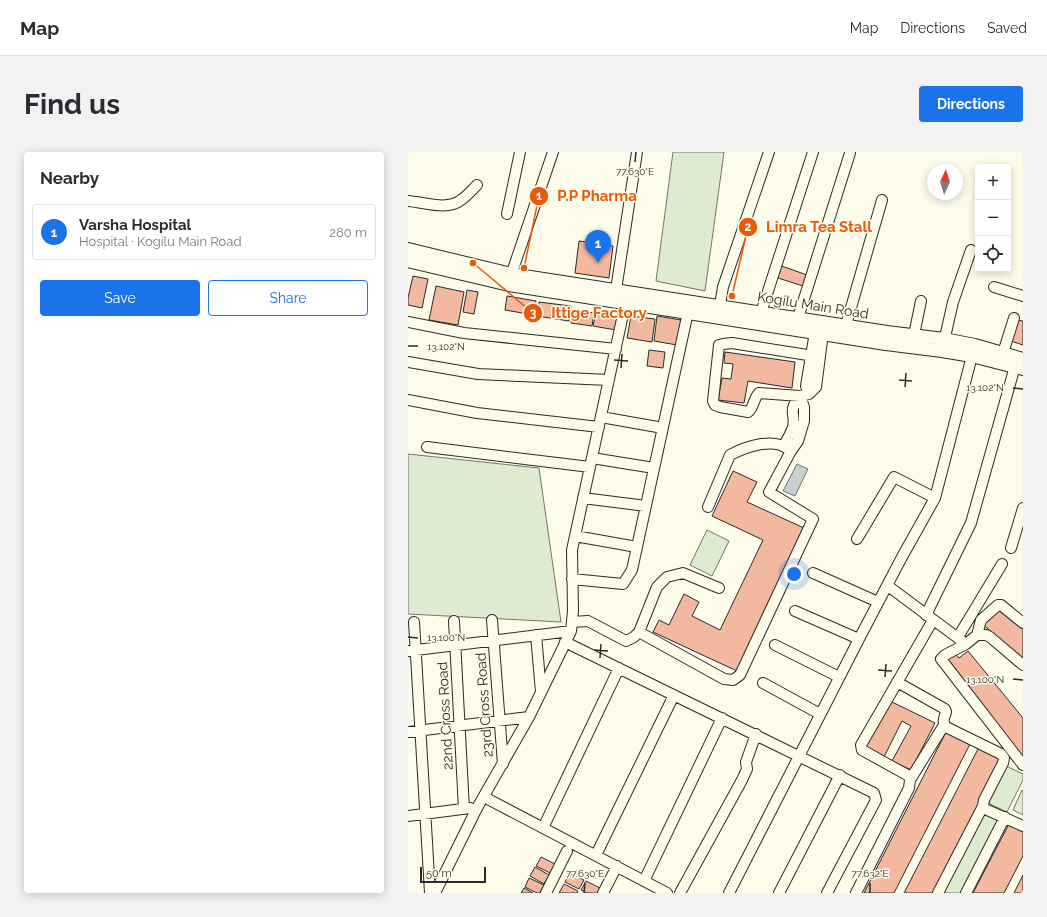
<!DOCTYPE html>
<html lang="en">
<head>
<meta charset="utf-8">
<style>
  :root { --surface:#fff; --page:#f2f2f3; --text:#2b2b33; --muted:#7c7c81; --line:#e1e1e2; --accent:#1a73e8 }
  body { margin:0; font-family:Raleway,sans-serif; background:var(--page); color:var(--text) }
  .controls { position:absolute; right:12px; top:12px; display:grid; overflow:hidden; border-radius:4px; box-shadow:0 2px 10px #0003 }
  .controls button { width:36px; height:36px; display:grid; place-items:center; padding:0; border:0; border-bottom:1px solid var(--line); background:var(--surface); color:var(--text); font:20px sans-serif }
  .compass { position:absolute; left:519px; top:12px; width:36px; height:36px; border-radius:50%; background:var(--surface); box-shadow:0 2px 10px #0003; rotate:4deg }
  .scale { position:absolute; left:12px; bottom:10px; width:66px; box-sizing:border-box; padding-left:4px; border:2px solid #2b2b2b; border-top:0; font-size:11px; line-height:14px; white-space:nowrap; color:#2b2b2b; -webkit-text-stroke:3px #fdfbea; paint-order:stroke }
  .you { position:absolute; left:386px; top:422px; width:14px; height:14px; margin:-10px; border:3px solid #fff; border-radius:50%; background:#1a73e8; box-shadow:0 0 0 6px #1a73e833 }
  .badge { display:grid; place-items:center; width:26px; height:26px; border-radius:50%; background:var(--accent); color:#fff; font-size:13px; font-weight:700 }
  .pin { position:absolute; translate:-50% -33px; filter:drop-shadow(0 1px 2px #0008) }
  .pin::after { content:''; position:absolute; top:21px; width:14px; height:12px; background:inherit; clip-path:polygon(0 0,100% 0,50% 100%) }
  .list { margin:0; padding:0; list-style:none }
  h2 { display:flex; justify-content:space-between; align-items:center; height:52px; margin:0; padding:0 16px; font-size:17px }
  h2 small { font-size:13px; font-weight:400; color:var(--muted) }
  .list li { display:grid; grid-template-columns:26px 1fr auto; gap:12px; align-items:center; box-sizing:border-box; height:56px; margin:0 8px 8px; padding:0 8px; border:1px solid var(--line); border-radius:4px }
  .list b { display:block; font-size:15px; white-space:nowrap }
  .list p { margin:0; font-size:13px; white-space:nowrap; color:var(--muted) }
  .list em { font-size:13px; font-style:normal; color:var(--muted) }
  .actions { display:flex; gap:8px; padding:12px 16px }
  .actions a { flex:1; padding:9px 0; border:1px solid var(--accent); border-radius:4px; text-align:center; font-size:14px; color:var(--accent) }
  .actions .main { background:var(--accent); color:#fff }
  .icon { flex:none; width:22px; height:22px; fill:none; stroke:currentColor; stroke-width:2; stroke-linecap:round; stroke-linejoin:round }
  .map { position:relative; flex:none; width:615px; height:741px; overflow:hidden; border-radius:4px }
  header { display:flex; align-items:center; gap:24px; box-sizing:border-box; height:56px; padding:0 20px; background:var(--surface); border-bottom:1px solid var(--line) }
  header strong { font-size:19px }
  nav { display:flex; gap:22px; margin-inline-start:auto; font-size:14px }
  .intro { display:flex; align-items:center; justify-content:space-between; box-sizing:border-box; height:96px; padding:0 24px }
  h1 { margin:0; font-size:28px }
  .button { padding:10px 18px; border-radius:4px; background:var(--accent); color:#fff; font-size:14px; font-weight:700 }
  main { display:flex; gap:24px; padding:0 24px }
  aside { flex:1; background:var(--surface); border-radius:4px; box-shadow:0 2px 10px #0003 }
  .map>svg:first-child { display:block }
  .green { fill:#deebd1; stroke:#74746e }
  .water { fill:#c7d0d0; stroke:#74746e }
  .building { fill:#f2b8a0; stroke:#2b2b2b }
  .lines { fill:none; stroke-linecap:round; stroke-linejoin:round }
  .minor-casing { stroke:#2b2b2b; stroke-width:12 }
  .major-casing { stroke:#2b2b2b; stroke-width:14 }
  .minor { stroke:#fdfbea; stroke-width:10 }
  .major { stroke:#fdfbea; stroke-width:12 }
  .ticks { fill:none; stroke:#2b2b2b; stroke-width:1.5 }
  .labels { text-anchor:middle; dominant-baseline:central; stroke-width:3; stroke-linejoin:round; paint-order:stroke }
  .street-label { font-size:14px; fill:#2b2b2b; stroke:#fdfbea }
  .ticks-label { font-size:10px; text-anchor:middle; fill:#2b2b2b; stroke:#fdfbea; stroke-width:3; stroke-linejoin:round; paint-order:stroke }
  .leader { fill:none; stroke:#e8590c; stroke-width:1.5 }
  .callout-dot { fill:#e8590c; stroke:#fdfbea; stroke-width:1.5 }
  .mark-label { font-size:12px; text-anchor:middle; font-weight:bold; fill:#fff }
  .callout-label { font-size:15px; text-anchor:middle; font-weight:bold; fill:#e8590c; stroke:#fdfbea; stroke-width:3; stroke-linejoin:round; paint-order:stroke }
</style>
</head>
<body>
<header>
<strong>Map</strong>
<nav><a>Map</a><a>Directions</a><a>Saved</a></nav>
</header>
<div class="intro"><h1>Find us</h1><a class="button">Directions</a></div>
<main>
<aside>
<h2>Nearby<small></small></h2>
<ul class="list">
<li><span class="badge">1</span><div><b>Varsha Hospital</b><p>Hospital · Kogilu Main Road</p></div><em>280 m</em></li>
</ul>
<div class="actions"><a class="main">Save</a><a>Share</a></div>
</aside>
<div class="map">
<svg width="615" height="741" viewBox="0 0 615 741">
  <rect width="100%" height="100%" fill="#fdfbea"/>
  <!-- green -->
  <path class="green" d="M265,0h51l-19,139 -49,-10z
    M0,302l131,14 22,154 -153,-8z
    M299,378l22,11 -17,35 -22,-11z
    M598,614l17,8v6l-16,32 -19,-9z
    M614,638l1,1v24l-10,-5z
    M572,658l25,13 -36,70h-32z"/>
  <!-- water -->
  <path class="water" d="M389,312l11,5 -13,27 -12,-5z"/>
  <!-- building -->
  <path class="building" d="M171,89l34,5 -4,32 -34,-5z
    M371,113l28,10 -4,11 -28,-9z
    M5,124l15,3 -6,29 -14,-3v-7z
    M28,134l28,6 -6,33 -29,-5z
    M59,138l11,2 -4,22 -11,-2z
    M99,144l29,5 -2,14 -29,-5z
    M131,150l32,4 -2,15 -32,-5z
    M165,158l21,3 -2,13 -21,-3z
    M188,160l22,4 -2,14 -23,-4z
    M223,164l24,3 -3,23 -25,-4z
    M249,164l24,4 -4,25 -23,-4z
    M608,168l7,1v24l-12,-4z
    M241,198l16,2 -2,16 -16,-2z
    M317,200l70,10 -3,26 -44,-7 -4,22 -26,-3 4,-22 9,1 2,-15 -9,-1z
    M325,319l24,11 -10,20 57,26 -67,143 -84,-39 6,-12 10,5 15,-31 15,8 -7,14 28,14 43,-90 -51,-24z
    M591,454l24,20v32l-41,-34z
    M560,499l55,67v39l-79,-97 9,-8 6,6z
    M480,548l47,23 -24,47 -19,-9 19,-35 -9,-5 -18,36 -20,-10z
    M539,578l24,12 -77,151h-30z
    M571,595l23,12 -68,134h-30z
    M602,670l13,6v28l-19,37h-31z
    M133,705l14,7 -5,9 -14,-7z
    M127,715l14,8 -5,9 -14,-8z
    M161,721l15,7 -5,9 -14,-7z
    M615,723v18h-9z
    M121,726l15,7 -4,8h-3l-12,-6z
    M178,729l14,7 -2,5h-11l-6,-3z
    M156,732l14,7 -1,2h-18z
    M116,736l9,5h-12z"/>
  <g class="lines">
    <!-- minor casing -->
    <g class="minor-casing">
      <path id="minor" d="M0,49c16,1 39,10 53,-1 6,-4 11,-10 16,-15
        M99,62l13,-62
        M101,129l44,-129
        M586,135l29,9
        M208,138l21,-138
        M312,153l3,-18 46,-135
        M390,166l52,-165
        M351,167l54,-167
        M0,170l56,11 152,16
        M438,173l36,-125
        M506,183l7,-34
        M535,194l10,-44 18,-52
        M595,201l11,-35
        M412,205l-88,-14 -9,1 -4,1 -6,56 2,4 5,2 28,5c6,-4 5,-13 11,-19l41,3 9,-2 7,-7 7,-54
        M0,210l70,12 131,6
        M401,242l-3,-8 9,-54
        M0,248l69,13 122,14
        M193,265l62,11
        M19,295l163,20
        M184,306l62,10
        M175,346l63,8
        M300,355l22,-52c15,-8 43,-18 58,-6
        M167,384l62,11
        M449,387l37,-62 41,21
        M603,396l12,-40
        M405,421l65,29
        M164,427l51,5 9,-14 56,-258
        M480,434l78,58
        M311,436l-36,-15 -16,4 -10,10 -18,45 85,47 9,1 7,-5 73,-156 -44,-27 22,-41 7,-10 6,-20v-14l-4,-11c-13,16 -4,17 -7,31 -2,6 -6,13 -9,18
        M387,459l64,28
        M518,463l45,-92 46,-164
        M84,468l11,144
        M46,469l10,188
        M6,470l16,271
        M164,470l16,-1 38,20 8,-4 5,-5
        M615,471l-22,-18h-3l-17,15 -4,15 -11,9 -21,11 -4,4 82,106
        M128,483l5,57
        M569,483h9l4,2 33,28
        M550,485l44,-73
        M157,490l309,151 2,7 -49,93
        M367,493l64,32
        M0,499l163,-20
        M489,530l48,27 1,3c-2,6 -4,10 0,15l55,27 3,4 -1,5 -19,37 -1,6 2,3 38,17
        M355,531l57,31
        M0,580l121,-15
        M502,628l34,-55
        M76,645l183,96
        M0,664l62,-8
        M135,676l76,-160
        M188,703l78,-160
        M236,729l78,-163
        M27,741l42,-85 52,-91 42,-86 2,-20 -1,-61 55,-254
        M138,741l21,-42
        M195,741l14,-27
        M272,741l62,-113 5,-11 -1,-7 10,-28
        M321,741l130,-254 43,-82 33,-59 37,-142
        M371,741l61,-118
        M448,741l53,-105 1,-8 -1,-4 -47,-26 -1,-5 72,-125
        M530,741l45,-87
        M558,741l39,-76"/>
    </g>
    <!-- major casing -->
    <g class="major-casing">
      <path id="major" d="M0,97l103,25 376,58 57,7 31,6 48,14
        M0,109l101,24 377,59 56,7 30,5 51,13"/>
    </g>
    <!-- minor -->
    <use href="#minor" class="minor"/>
    <!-- major -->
    <use href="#major" class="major"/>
  </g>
  <!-- ticks -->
  <path class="ticks" d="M227,10l1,-10M0,194h10M206,208l14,1M213,216l1,-14M491,228l13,1M497,235l1,-14M605,236l10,1M0,485l10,1M186,498l14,1M192,506l1,-14M470,518l14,1M477,525l1,-13M605,527l10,1M176,741l1,-10M462,741v-10"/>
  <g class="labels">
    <!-- street labels -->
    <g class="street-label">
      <text transform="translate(405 153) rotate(9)">Kogilu Main Road</text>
      <text transform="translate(76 553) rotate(-94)">23rd Cross Road</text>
      <text transform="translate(37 564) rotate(-93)">22nd Cross Road</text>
    </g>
  </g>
  <g class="ticks-label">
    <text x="227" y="23">77.630°E</text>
    <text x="38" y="198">13.102°N</text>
    <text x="577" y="239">13.102°N</text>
    <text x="38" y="489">13.100°N</text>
    <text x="577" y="531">13.100°N</text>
    <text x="177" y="725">77.630°E</text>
    <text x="462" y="725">77.632°E</text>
  </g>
  <!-- callouts -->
  <path class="leader" d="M116 116L131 44M324 144L340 75M65 111L125 161"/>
  <g class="callout-dot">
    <circle cx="116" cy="116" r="4"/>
    <circle cx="324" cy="144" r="4"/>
    <circle cx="65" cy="111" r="4"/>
    <circle cx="131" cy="44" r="10"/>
    <circle cx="340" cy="75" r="10"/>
    <circle cx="125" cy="161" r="10"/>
  </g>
  <g class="mark-label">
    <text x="131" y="48">1</text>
    <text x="340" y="79">2</text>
    <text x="125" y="165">3</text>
  </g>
  <g class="callout-label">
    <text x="189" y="49">P.P Pharma</text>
    <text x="411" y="80">Limra Tea Stall</text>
    <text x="191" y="166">Ittige Factory</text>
  </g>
</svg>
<div class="controls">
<button>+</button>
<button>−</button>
<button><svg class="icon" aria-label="locate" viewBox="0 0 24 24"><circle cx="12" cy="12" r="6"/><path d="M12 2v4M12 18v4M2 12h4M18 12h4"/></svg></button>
</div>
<svg class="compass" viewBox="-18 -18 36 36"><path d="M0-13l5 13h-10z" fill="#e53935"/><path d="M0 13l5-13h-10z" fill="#7c7c81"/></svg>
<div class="scale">50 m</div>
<div class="you"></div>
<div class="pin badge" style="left:190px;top:111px">1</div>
</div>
</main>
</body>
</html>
